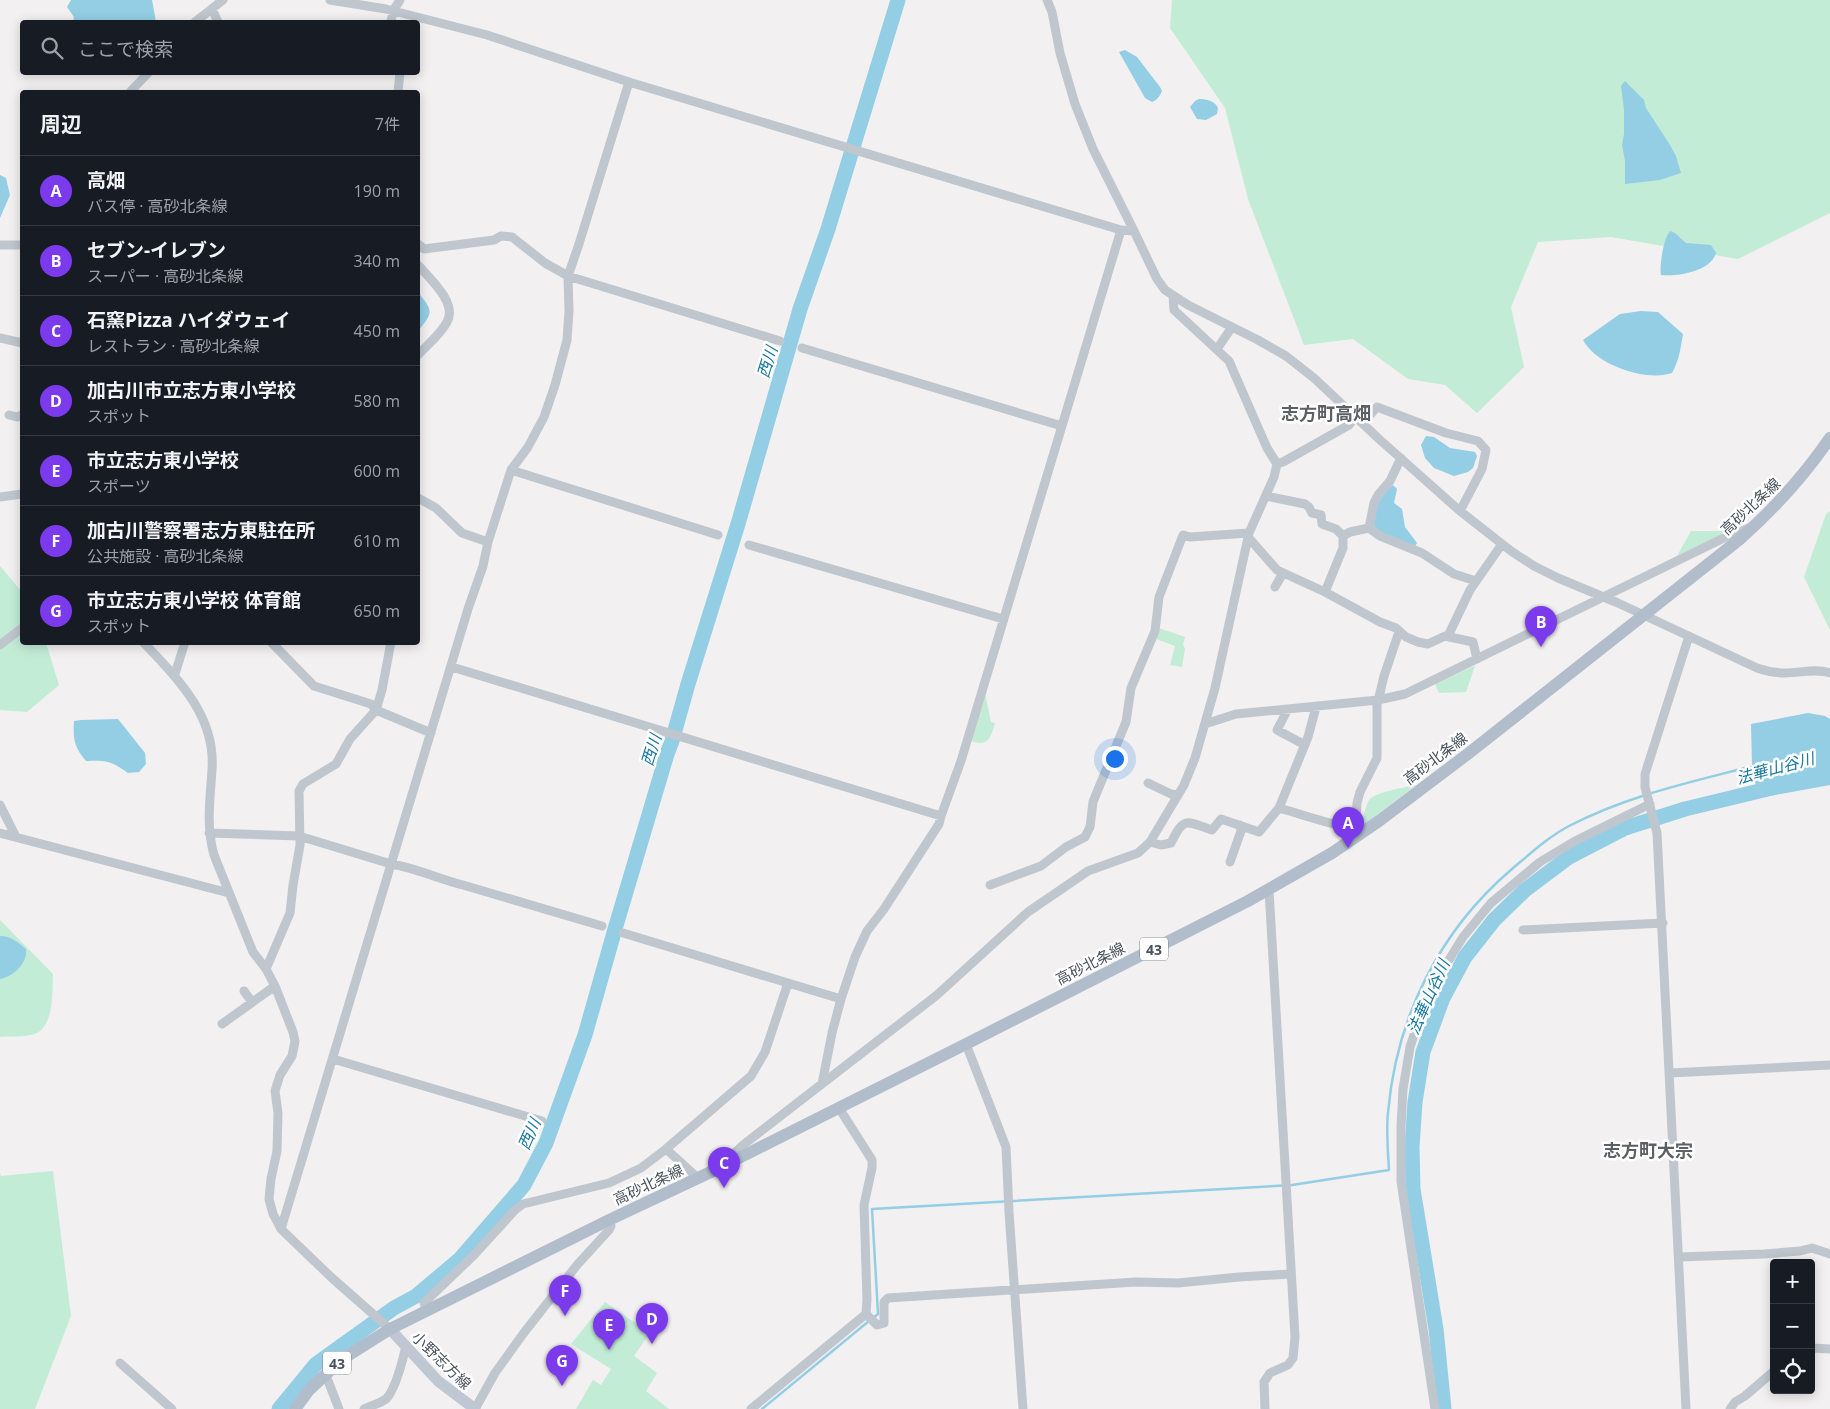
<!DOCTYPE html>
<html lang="ja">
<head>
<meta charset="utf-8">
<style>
  :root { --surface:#171b24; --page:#20242c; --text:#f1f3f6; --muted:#9ea1a6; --line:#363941; --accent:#7c3aed }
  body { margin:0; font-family:"Open Sans","Noto Sans JP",sans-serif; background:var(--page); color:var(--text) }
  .controls { position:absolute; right:15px; bottom:15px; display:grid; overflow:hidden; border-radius:5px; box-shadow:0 2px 12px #0003 }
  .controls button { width:45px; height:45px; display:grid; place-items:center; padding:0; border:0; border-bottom:1px solid var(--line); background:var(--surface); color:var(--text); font:25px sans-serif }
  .you { position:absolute; left:1114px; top:758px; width:18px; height:18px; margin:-12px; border:4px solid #fff; border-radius:50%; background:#1a73e8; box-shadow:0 0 0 8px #1a73e833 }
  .badge { display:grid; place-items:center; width:32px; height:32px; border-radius:50%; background:var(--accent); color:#fff; font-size:16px; font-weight:700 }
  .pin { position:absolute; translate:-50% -41px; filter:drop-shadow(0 1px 2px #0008) }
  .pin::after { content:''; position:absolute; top:26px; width:18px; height:15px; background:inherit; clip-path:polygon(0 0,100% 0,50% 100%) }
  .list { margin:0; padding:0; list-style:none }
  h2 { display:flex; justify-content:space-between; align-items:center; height:65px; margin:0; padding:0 20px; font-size:21px }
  h2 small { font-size:16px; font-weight:400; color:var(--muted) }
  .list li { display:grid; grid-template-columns:32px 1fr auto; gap:15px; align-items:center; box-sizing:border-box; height:70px; padding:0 20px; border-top:1px solid var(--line) }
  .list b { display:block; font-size:19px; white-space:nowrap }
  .list p { margin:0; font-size:16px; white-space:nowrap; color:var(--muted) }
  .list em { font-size:16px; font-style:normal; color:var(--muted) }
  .icon { flex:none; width:28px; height:28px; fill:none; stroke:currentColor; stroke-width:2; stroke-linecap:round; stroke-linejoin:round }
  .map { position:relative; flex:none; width:1830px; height:1409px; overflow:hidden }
  .search { position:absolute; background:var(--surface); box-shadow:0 2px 12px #0003; left:20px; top:20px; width:400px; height:55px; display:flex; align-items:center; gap:12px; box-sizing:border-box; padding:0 18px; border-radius:5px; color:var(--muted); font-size:19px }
  .panel { position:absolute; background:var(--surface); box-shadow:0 2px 12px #0003; left:20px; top:90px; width:400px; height:555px; border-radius:5px }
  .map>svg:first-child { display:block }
  .green { fill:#c3ecd6 }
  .water { fill:#93cee5 }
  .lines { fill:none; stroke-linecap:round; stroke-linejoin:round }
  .stream { stroke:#93cee5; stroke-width:2.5 }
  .river { stroke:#93cee5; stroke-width:15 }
  .street { stroke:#bfc6ce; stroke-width:9 }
  .secondary { stroke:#bfc7d2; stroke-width:11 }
  .primary { stroke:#b2bdcc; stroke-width:12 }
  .labels { text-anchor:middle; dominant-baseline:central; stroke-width:5; stroke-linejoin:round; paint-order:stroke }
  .shield { fill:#fff; stroke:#80868d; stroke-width:1 }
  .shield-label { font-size:14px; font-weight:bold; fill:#49525c }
  .street-label { font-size:15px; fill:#49525c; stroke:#fff }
  .water-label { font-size:16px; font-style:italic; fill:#1879a0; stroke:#fff }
  .quarter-label { font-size:18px; font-weight:bold; fill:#5d6064; stroke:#fff }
</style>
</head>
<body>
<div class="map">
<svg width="1830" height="1409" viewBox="0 0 1830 1409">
  <rect width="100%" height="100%" fill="#f2f0f0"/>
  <!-- green -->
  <path class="green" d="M1172,0h658v213l-92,46 -127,-22 -73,5 -27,65 13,60 -47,46 -32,-28 -37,-6 -55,-40 -49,6 -56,-146 -23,-91 -55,-80z
    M1830,511v119l-26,-53 22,-63z
    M1691,531h39l-53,25z
    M0,566l22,26v50l24,1 13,42 -32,27 -27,-2z
    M1159,628l26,9 -2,7 2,5 -3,18 -12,-2 5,-19 -19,-7z
    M1474,666h1l-9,26 -27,1 -4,-9z
    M985,693l6,29 4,1c-4,15 -7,24 -24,18z
    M1416,785l-55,42 -1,-2c4,-7 5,-20 10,-26 7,-7 36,-12 46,-14z
    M0,920l53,54c-1,17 2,57 -22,61 -10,2 -21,1 -31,2z
    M53,1171l18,145 -36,93h-35v-236l1,3z
    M605,1302l45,31 -16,23 23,17 -11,18 23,18h-93l17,-29 8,5 10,-16 -40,-25z"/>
  <!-- water -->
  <path class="water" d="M71,0h81l4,22h-83l1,-5 -7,-10z
    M1125,50l12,7 23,30 2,4c-2,5 -5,9 -10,11l-7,-4 -26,-46z
    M1625,81l19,19 2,8 24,37 6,11 5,17 -21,7 -35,4v-23l-3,-16 2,-11v-24l-3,-24z
    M1199,99c8,0 16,2 19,9l-1,6 -11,6 -9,-1 -7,-12 5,-6z
    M0,175l6,3 4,17 -10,23z
    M1670,231l5,2 11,10 25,2 5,8c-5,18 -38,24 -55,22 -2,-9 3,-38 9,-44z
    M418,292c15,19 16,20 0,39z
    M1641,311l17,1 25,22c-3,16 -3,24 -11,39 -26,9 -76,-8 -89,-33l37,-26z
    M1426,436l8,1 16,11 25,4 2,4 -4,12 -5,4 -14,4 -20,-8 -9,-10 -4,-13z
    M1393,485l4,4 -3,14 8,6 3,18 12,16 -2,3 -37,-15c-13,-11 4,-38 15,-46z
    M1808,713l17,3 5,3v66l-72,13 -6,-34 -1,-40z
    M118,719l27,34 1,11 -7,8 -11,1c-17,-12 -21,-13 -42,-12 -12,-14 -13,-22 -12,-40l7,-1z
    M0,936c11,0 18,6 26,13 2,14 -13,28 -26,30z"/>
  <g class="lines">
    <!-- stream -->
    <path class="stream" d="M873,1318l5,-4 -6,-105 420,-24 97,-15c-1,-19 -3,-39 -1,-57 8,-95 51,-182 124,-244 18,-15 36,-32 57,-43 58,-30 118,-43 180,-59l5,1
      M762,1409l107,-88"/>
    <!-- river -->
    <path class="river" d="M279,1409l37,-45 78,-56 22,-12 44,-37 64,-74 22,-42 39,-108 30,-106 52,-175 5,-13 16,-57 50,-160 62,-215 28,-80 70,-229
      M1444,1409l-8,-80 -23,-140 -1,-42 3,-45 8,-50 20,-54 22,-41 29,-37 31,-30 44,-33 56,-29 60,-19 91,-22"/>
    <!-- street -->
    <path class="street" d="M330,0l56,9 101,26 142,47 492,148 13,1 23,48 8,11 23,15 70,35 28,16 28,22 65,61 81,72 51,40 23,15 24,12 60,25 139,65c9,3 18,5 28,5 15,0 31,-5 45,0
      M1047,0l5,12 8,41 15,51 18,45 41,82
      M212,9l6,13
      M195,22l28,-22
      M391,22l2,-11 7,-11
      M130,92l19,-20
      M398,92l2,-20
      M418,244l6,5 70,-9 7,-4 11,1 33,26 23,13 212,65
      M0,245h22
      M418,265c11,13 40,38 29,57 -7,13 -20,23 -29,33
      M0,338l22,5
      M802,348l260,78
      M1217,349l15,-22
      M9,415l8,2 5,-2
      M1363,423l14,-16 69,26 32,8 8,9 -4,19 -22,42
      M1401,458l-11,23 -12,14 -4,8 -5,25 11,8 42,17 32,21 22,7
      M1277,464l6,-2 66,-37 7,-9
      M511,470l207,65
      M1266,496l39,8 4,3 3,6 9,2 1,9 14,5 7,7v12l-18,44
      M0,497l22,-3
      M418,498l18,10 26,25 26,9
      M1343,536l7,-4 19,-4
      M1248,537l29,33 48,22 55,30 16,6 10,9 12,5 10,2 17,-8 28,6 4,17
      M749,545l254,74
      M1275,587l8,-14
      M1448,636l22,-46 32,-46
      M143,642c35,37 73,74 69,128 -2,30 -6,56 2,85l39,97 13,17 9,17 18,46 2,9 -3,15 -12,19 -5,16 3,22 -1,38 -6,28 -2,20 4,15 8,15 51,49 58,51
      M271,642l43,44 57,18 5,6 55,23
      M0,645l22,-17
      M452,667l489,149
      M175,674l10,-32
      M1316,707l-8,30 -29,71c25,7 49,16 74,20l6,7
      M1288,709l-11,21 28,15
      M1205,724l31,-10 142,-14 27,-6 325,-159 19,-7
      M1148,783l23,11 7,1
      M0,805l16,32
      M0,833l229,60
      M209,833l90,3 92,28c25,4 48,15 72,21l139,41
      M1359,835l-3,-15 1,-17 3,-11 17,-34v-53l7,-29 15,-44
      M1150,842l11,3 10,-2c13,-27 15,-22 41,-13l9,-11 38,13 20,-24
      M1230,862l11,-31 -1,-6
      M990,885l51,-19 25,-19 19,-10 5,-10 3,-25 4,-10 29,-70 5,-34 24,-57 4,-34 24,-62 7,2 59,-4
      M1523,930l140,-7
      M623,933l218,66
      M266,969l24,-56 3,-28 7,-40 -1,-54 4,-7 33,-20 14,-25 26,-29 6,-20 9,-48
      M244,991l8,11
      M222,1024l53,-38
      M966,1044l40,103 3,65 14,197
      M333,1059l209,62
      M1670,1073l160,-8
      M822,1084l10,-51 9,-34 14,-42 12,-26 17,-22 55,-85 2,-8 20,-55 160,-531
      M839,1108l33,52v8l-8,37 3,94 -1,15 11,11 7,-2v-21l4,-4 248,-16 42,1 61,-6 51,-3
      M666,1149l32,29
      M725,1162l18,-17 194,-150 91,-83 60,-41 50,-18 12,-11 34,-57 11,-27 20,-70 34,-155 25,-56 3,-13 -10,-16 -38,-87 -55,-51 -1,-14
      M281,1229l187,-620 15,-43 5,-24 23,-72 17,-23 16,-30 11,-32 12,-45 2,-29 -1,-35 11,-32 50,-162
      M1679,1257l85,-3 36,-3 12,-3 18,6
      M427,1311l-3,-8 50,-48 41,-45 8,-6 86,-21 32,-15 25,-19 85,-73 14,-24 23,-69
      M1811,1348l19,1
      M120,1363l52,46
      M325,1373l14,36
      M364,1409c8,-4 15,-5 22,-10 9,-9 17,-40 20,-53
      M475,1409l20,-36 28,-39 54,-69 32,-35 2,-4 -2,-6
      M751,1409l115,-95
      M1265,1409l-1,-27 6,-9 18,-8 5,-7 2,-21 -26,-447
      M1435,1409l-34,-228v-54l2,-38 7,-42 12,-36 19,-38 22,-36 28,-34 49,-41 35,-21 75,-37
      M1686,1409l-29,-576 -12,-46v-13l44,-138
      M1730,1409l5,-7 10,-6 29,-25"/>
    <!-- secondary -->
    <path class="secondary" d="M390,1329l48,52 37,28"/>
    <!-- primary -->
    <path class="primary" d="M295,1409l14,-19 32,-30 49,-31 219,-109 106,-50 251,-126 282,-143 84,-48 47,-32 90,-68 271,-214c35,-31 64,-63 90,-101"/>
  </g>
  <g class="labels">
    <!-- shield labels -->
    <g class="shield">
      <rect x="1140" y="937.5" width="28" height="23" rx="4"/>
      <rect x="323" y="1351.5" width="28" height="23" rx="4"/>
    </g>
    <g class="shield-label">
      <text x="1154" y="949">43</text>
      <text x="337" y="1363">43</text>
    </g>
    <!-- street labels -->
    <g class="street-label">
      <text transform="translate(1750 506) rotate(-43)">高砂北条線</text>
      <text transform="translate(1435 758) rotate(-37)">高砂北条線</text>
      <text transform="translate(1090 963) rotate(-27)">高砂北条線</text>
      <text transform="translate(648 1184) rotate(-25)">高砂北条線</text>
      <text transform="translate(442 1360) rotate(44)">小野志方線</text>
    </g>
    <!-- water labels -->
    <g class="water-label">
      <text transform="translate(767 362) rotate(-73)">西川</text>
      <text transform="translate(651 750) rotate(-73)">西川</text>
      <text transform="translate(1775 768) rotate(-15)">法華山谷川</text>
      <text transform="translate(1428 997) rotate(-66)">法華山谷川</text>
      <text transform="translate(529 1134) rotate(-66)">西川</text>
    </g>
    <!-- quarter labels -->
    <g class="quarter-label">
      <text x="1326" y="413">志方町高畑</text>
      <text x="1648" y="1150">志方町大宗</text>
    </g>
  </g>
</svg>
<div class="controls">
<button>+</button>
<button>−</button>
<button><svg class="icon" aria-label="locate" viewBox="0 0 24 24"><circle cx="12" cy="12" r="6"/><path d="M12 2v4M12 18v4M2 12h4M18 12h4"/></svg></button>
</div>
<div class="you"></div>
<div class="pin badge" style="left:1348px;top:848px">A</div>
<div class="pin badge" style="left:1541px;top:647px">B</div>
<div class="pin badge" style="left:724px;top:1188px">C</div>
<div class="pin badge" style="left:652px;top:1344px">D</div>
<div class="pin badge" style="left:609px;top:1350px">E</div>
<div class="pin badge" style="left:565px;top:1316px">F</div>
<div class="pin badge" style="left:562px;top:1386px">G</div>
<div class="search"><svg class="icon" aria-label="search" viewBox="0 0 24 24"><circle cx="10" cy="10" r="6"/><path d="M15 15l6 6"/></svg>ここで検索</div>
<section class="panel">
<h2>周辺<small>7件</small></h2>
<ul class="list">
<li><span class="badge">A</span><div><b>高畑</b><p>バス停 · 高砂北条線</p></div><em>190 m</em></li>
<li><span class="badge">B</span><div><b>セブン-イレブン</b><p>スーパー · 高砂北条線</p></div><em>340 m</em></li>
<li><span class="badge">C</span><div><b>石窯Pizza ハイダウェイ</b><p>レストラン · 高砂北条線</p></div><em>450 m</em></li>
<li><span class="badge">D</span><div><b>加古川市立志方東小学校</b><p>スポット</p></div><em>580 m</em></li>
<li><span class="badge">E</span><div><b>市立志方東小学校</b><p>スポーツ</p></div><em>600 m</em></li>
<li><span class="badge">F</span><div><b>加古川警察署志方東駐在所</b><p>公共施設 · 高砂北条線</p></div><em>610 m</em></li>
<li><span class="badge">G</span><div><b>市立志方東小学校 体育館</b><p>スポット</p></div><em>650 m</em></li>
</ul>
</section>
</div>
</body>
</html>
